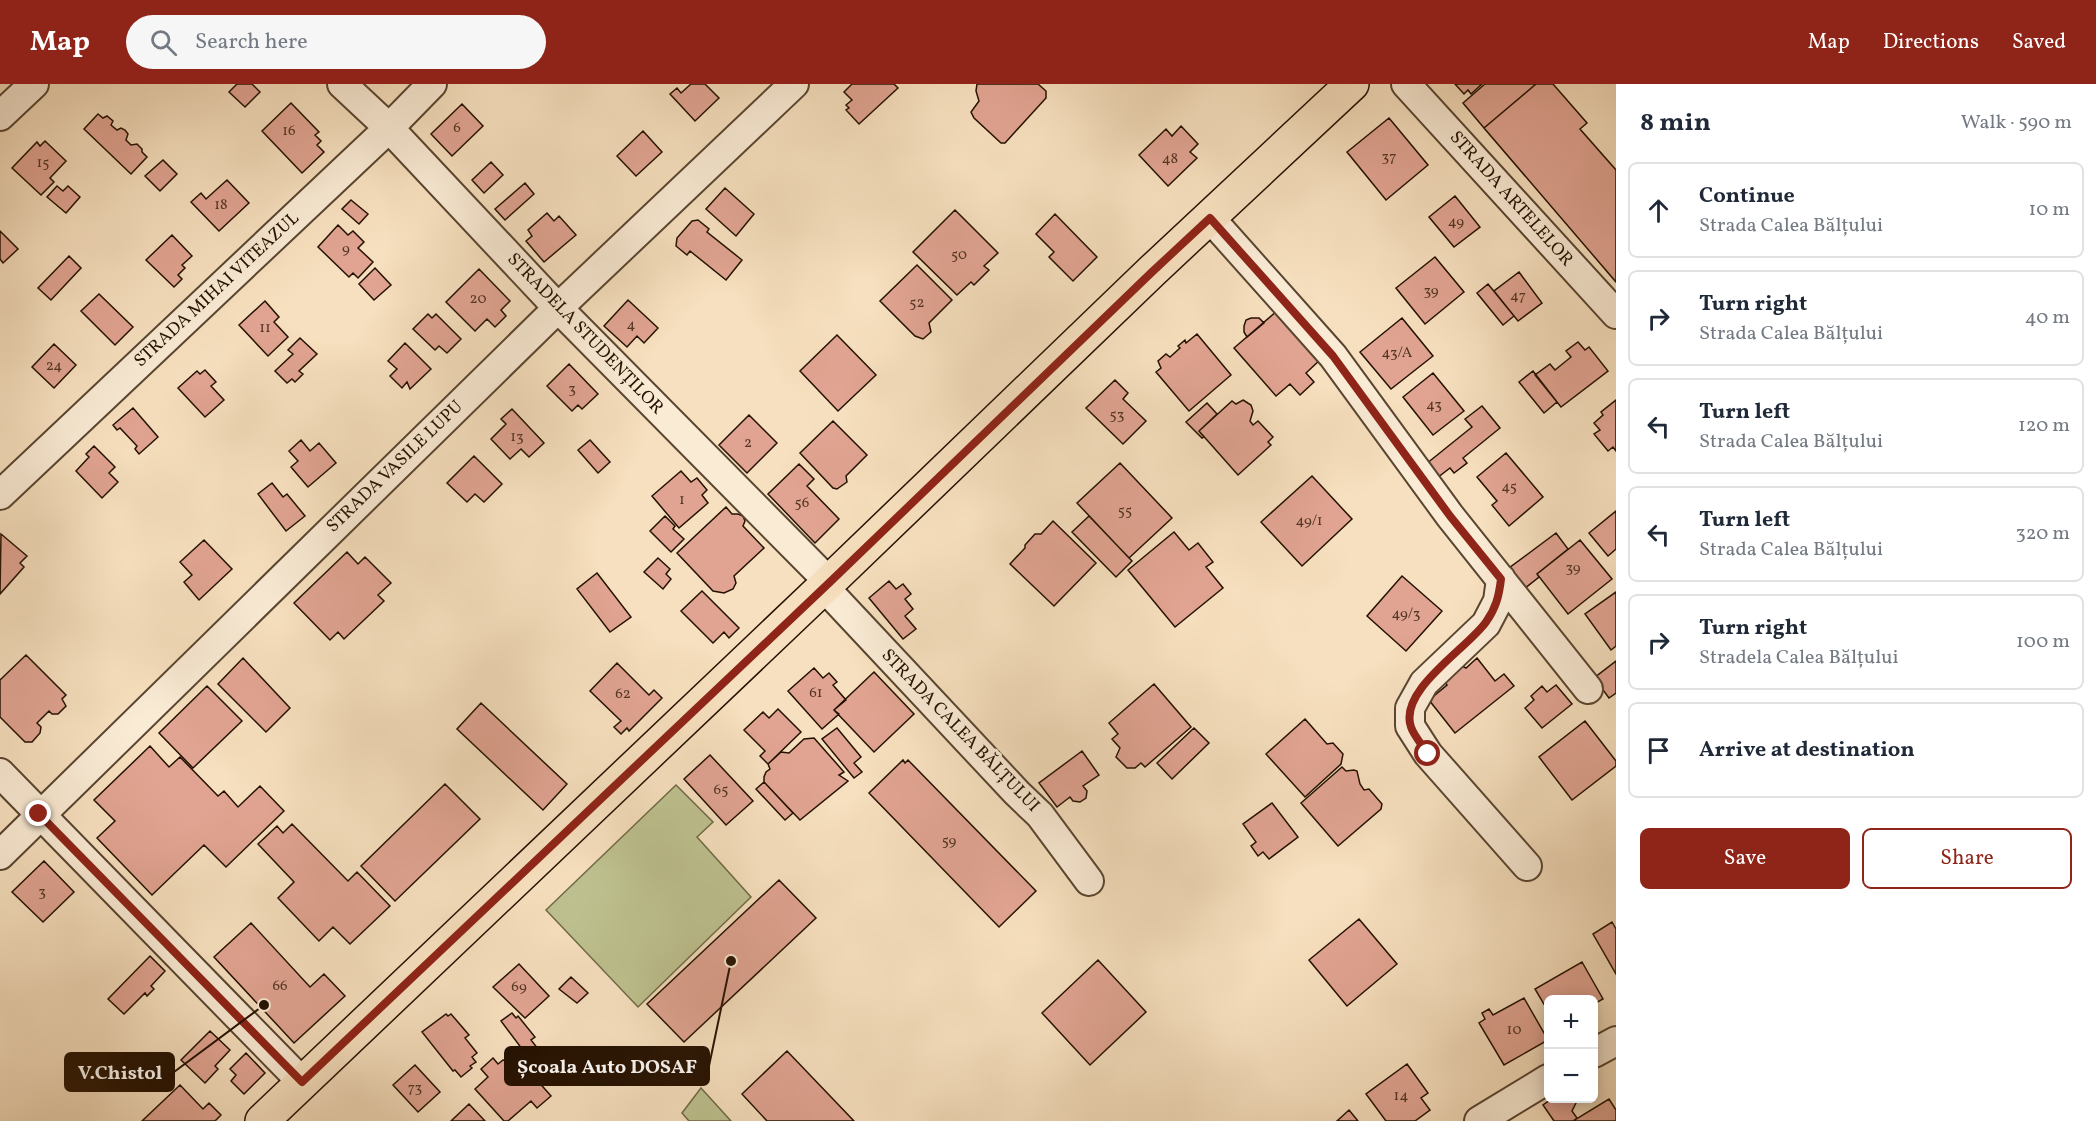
<!DOCTYPE html>
<html lang="en">
<head>
<meta charset="utf-8">
<style>
  :root { --surface:#fff; --page:#f6f6f7; --text:#1f2937; --muted:#747a83; --line:#e0e1e3; --accent:#8f2418 }
  body { margin:0; font-family:Vollkorn,serif; background:var(--page); color:var(--text) }
  .controls { position:absolute; right:18px; bottom:18px; display:grid; overflow:hidden; border-radius:9px; box-shadow:0 3px 15px #0003 }
  .controls button { width:54px; height:54px; display:grid; place-items:center; padding:0; border:0; border-bottom:2px solid var(--line); background:var(--surface); color:var(--text); font:30px sans-serif }
  .stop { position:absolute; width:18px; height:18px; margin:-14px; border:4px solid #8f2418; border-radius:50%; background:#fff }
  .stop.end { background:#8f2418; border-color:#fff; box-shadow:0 2px 6px #0008 }
  .list { margin:0; padding:0; list-style:none }
  h2 { display:flex; justify-content:space-between; align-items:center; height:78px; margin:0; padding:0 24px; font-size:26px }
  h2 small { font-size:20px; font-weight:400; color:var(--muted) }
  .list li { display:grid; grid-template-columns:39px 1fr auto; gap:18px; align-items:center; box-sizing:border-box; height:96px; margin:0 12px 12px; padding:0 12px; border:2px solid var(--line); border-radius:9px }
  .list b { display:block; font-size:22px; white-space:nowrap }
  .list p { margin:0; font-size:20px; white-space:nowrap; color:var(--muted) }
  .list em { font-size:20px; font-style:normal; color:var(--muted) }
  .actions { display:flex; gap:12px; padding:18px 24px }
  .actions a { flex:1; padding:14px 0; border:2px solid var(--accent); border-radius:9px; text-align:center; font-size:21px; color:var(--accent) }
  .actions .main { background:var(--accent); color:#fff }
  .icon { flex:none; width:33px; height:33px; fill:none; stroke:currentColor; stroke-width:2; stroke-linecap:round; stroke-linejoin:round }
  .map { position:relative; flex:none; width:1616px; height:1037px; overflow:hidden }
  header { display:flex; align-items:center; gap:36px; box-sizing:border-box; height:84px; padding:0 30px; background:var(--accent); color:#fff }
  header strong { font-size:28px }
  nav { display:flex; gap:33px; margin-inline-start:auto; font-size:21px }
  .search { width:420px; height:54px; background:var(--page); display:flex; align-items:center; gap:15px; box-sizing:border-box; padding:0 21px; border-radius:33px; color:var(--muted); font-size:22px }
  main { display:flex }
  aside { flex:1; background:var(--surface) }
  .map>svg:first-child { display:block }
  .green { fill:#bec290; stroke:#716a48; stroke-width:1.5 }
  .building { fill:#e1a492; stroke:#241101; stroke-width:1.5 }
  .lines { fill:none; stroke-linecap:round; stroke-linejoin:round }
  .minor-casing { stroke:#594530; stroke-width:32 }
  .major-casing { stroke:#241101; stroke-width:36 }
  .minor { stroke:#faebd5; stroke-width:28 }
  .major { stroke:#f7e0bf; stroke-width:33 }
  .route { stroke:#8f2418; stroke-width:8 }
  .labels { text-anchor:middle; dominant-baseline:central; stroke-width:6; stroke-linejoin:round; paint-order:stroke }
  .number-label { font-size:15px; fill:#533625 }
  .street-label { font-size:18px; fill:#241101; stroke:#faebd5 }
  .leader { fill:none; stroke:#241101; stroke-width:2 }
  .callout-dot { fill:#241101; stroke:#faebd5; stroke-width:2 }
  .callout { fill:#241101; stroke:#241101; stroke-width:2 }
  .callout-label { font-size:20px; text-anchor:middle; font-weight:bold; fill:#fff }
</style>
</head>
<body>
<header>
<strong>Map</strong>
<div class="search"><svg class="icon" aria-label="search" viewBox="0 0 24 24"><circle cx="10" cy="10" r="6"/><path d="M15 15l6 6"/></svg>Search here</div>
<nav><a>Map</a><a>Directions</a><a>Saved</a></nav>
</header>
<main>
<div class="map">
<svg width="1616" height="1037" viewBox="0 0 1616 1037">
  <rect width="100%" height="100%" fill="#f7e0bf"/>
  <filter id="stains"><feTurbulence type="fractalNoise" baseFrequency=".00333" numOctaves="4"/><feColorMatrix values="0 0 0 0 .2 0 0 0 0 .09 0 0 0 0 .02 0 0 0 .5 -.17"/></filter>
  <radialGradient id="worn" r=".72"><stop offset=".6" stop-color="#630" stop-opacity="0"/><stop offset="1" stop-color="#630" stop-opacity=".3"/></radialGradient>
  <!-- green -->
  <path class="green" d="M676,701l37,37 -16,15 54,60 -113,110 -92,-97z
    M701,1004l30,33h-42l-7,-8z"/>
  <!-- building -->
  <path class="building" d="M237,0h15l8,8 -15,15 -16,-15z
    M691,0h14l14,14 -24,23 -25,-27 7,-6 4,5z
    M852,0h42l4,4 -39,36 -13,-14 3,-2 -3,-3 6,-5 -8,-8z
    M977,0h61l8,7v7l-41,45h-4l-27,-25 -3,-6 8,-11 -3,-10z
    M1455,0h27l-11,10 -3,-4 -4,4z
    M1485,0h51l-52,44 -21,-25z
    M1536,0h17l34,39 -7,6 36,41v112l-132,-154z
    M291,19l28,29 -4,3 6,6 -4,4 7,7 -22,21 -40,-42z
    M462,20l21,22 -31,30 -21,-22z
    M98,30l5,4 4,-2 6,5 -2,4 6,5 4,-2 4,2 3,4 -2,6 5,5 6,-1 5,5v3l5,5 -16,17 -47,-45z
    M1389,34l39,47 -42,35 -39,-48z
    M1181,42l17,18 -8,8 7,6 -29,28 -29,-31 27,-26 6,7z
    M643,47l19,21 -26,24 -19,-20z
    M45,57l21,20 -16,17 4,4 -13,13 -29,-27 25,-26 3,4z
    M163,76l14,14 -17,17 -15,-15z
    M491,78l12,13 -19,18 -12,-13z
    M227,96l22,23 -30,28 -28,-29 10,-9 5,6z
    M525,99l9,11 -29,26 -10,-11z
    M57,102l6,5 5,-5 12,11 -14,16 -19,-16z
    M725,104l29,26 -18,22 -30,-27z
    M1455,112l25,31 -26,20 -25,-30z
    M351,116l17,14 -9,10 -17,-15z
    M955,126l43,43 -14,13 5,4 -15,15 -3,-3 -14,13 -44,-43z
    M547,129l7,8 5,-5 17,19 -32,27 -18,-21 6,-5 -4,-6z
    M1055,130l42,43 -24,24 -24,-24 5,-5 -18,-18z
    M698,136l11,9 -2,3 35,28 -16,20 -36,-29 -3,4 -11,-9 1,-8 15,-17z
    M338,141l10,10 5,-4 11,11 -6,6 15,14 -15,16 -5,-5 -4,4 -31,-30z
    M0,147l18,18 -15,14 -3,-4z
    M172,151l20,21 -10,9 3,3 -7,7 4,4 -8,8 -28,-27z
    M69,172l12,12 -30,32 -13,-12z
    M1435,173l29,35 -39,32 -29,-36z
    M917,181l35,35 -23,23 2,9 -8,7 -8,-3 -35,-35z
    M375,184l16,17 -17,15 -15,-16z
    M479,185l31,32 -9,9 5,6 -11,11 -8,-8 -12,12 -29,-29z
    M1519,188l23,31 -24,18 -24,-30z
    M1488,200l26,32 -11,9 -26,-32z
    M99,210l34,33 -18,18 -34,-34z
    M628,216l30,28 -14,15 -7,-7 -10,11 -23,-21z
    M265,217l14,16 -5,5 14,15 -20,19 -29,-31z
    M1278,226l43,49 -15,14 8,9 -14,13 -10,-11 -14,12 -42,-48z
    M428,230l4,4 4,-4 25,25 -14,14 -8,-7 -4,4 -22,-21z
    M1251,234h8l5,5 -17,14 -3,-5v-6l2,-6z
    M1402,234l31,38 -42,33 -31,-37z
    M1197,250l34,41 -42,36 -33,-39 5,-4 -3,-7 8,-7 4,3 10,-9 -2,-2 7,-6 1,3z
    M837,251l39,40 -38,36 -38,-40z
    M300,254l17,16 -18,17 4,3 -8,8 -3,-3 -5,4 -12,-12 18,-17 -5,-4z
    M1578,258l7,8 4,-3 19,24 -47,36 -26,-32 15,-11 5,6 16,-13 -5,-6z
    M405,259l26,26 -21,20 -3,-7 -5,6 -12,-12 7,-7 -9,-8z
    M54,260l22,21 -22,23 -22,-21z
    M569,280l29,30 -16,15 -4,-4 -6,6 -25,-25z
    M205,286l11,12 -5,4 13,14 -19,17 -27,-29 19,-17 3,3z
    M1533,287l24,31 -13,11 -25,-31z
    M1433,289l31,38 -31,24 -30,-38z
    M1115,296l13,13 -5,6 23,22 -23,23 -37,-36z
    M1243,316l8,5 2,6 -3,10 3,4 5,-4 15,16 -5,5 3,3 -33,30 -39,-44 33,-30 4,3z
    M1616,316v51l-3,-4 -5,4 -14,-17 6,-4 -6,-7 9,-8 -2,-3z
    M1207,319l10,11 -18,17 5,6 -2,1 -16,-16z
    M1482,322l18,22 -37,30 4,5 -13,10 -4,-5 -13,10 -11,-14 46,-37 -7,-8z
    M133,324l25,29 -19,17 -4,-5 2,-3 -17,-18 -3,2 -4,-5z
    M512,325l32,34 -15,14 -8,-8 -11,10 -19,-20 15,-15 -5,-5z
    M749,331l28,28 -30,30 -28,-28z
    M833,337l34,34 -21,21 1,6 -10,7 -4,-1 -33,-35z
    M301,356l9,11 9,-8 17,20 -28,24 -17,-20 7,-6 -9,-10z
    M590,356l20,22 -12,11 -20,-23z
    M94,362l21,21 -6,6 9,9 -16,16 -26,-27 13,-14 -3,-3z
    M1506,369l37,44 -34,29 -17,-21 5,-4 -20,-24z
    M474,372l28,28 -18,18 -9,-8 -8,8 -20,-19z
    M1120,379l52,55 -43,40 -52,-55z
    M799,380l15,15 -7,7 32,33 -24,24 -47,-49z
    M681,387l10,11 6,-4 10,12 -5,5 6,8 -29,25 -27,-32z
    M1312,392l40,43 -50,47 -41,-44z
    M272,399l11,14 4,-3 18,22 -19,15 -28,-37z
    M726,423l6,7h6l5,2 2,5 -2,5 21,22 -30,28 2,7 -3,6 -9,4 -11,-2 -36,-38z
    M1616,427v38l-8,7 -19,-23z
    M665,432l10,10 -2,3 11,10 -13,13 -21,-21z
    M1089,432l43,45 -16,16 -44,-45z
    M1053,437l43,42 -42,43 -44,-42 15,-16v-3l10,-11h6z
    M1174,448l15,18 9,-7 15,19 -7,5 17,21 -48,39 -47,-57z
    M1556,449l12,16 -31,25 2,3 -15,12 -15,-21z
    M1,450l26,22 -7,7 4,4 -24,27z
    M204,456l28,29 -33,31 -15,-18 8,-7 -12,-13z
    M1580,456l32,39 -44,35 -31,-40z
    M347,468l11,12 7,-7 26,26 -13,12 6,6 -40,38 -6,-7 -8,8 -36,-37z
    M658,474l12,11 -4,5 5,5 -8,10 -19,-17z
    M597,489l34,44 -21,15 -33,-43z
    M1402,492l40,35 -36,40 -39,-35z
    M889,497l7,8 7,-5 8,10 -6,5 8,10 -8,7 11,13 -13,10 -34,-41z
    M702,507l37,37 -10,10 -5,-6 -11,11 -32,-32z
    M1616,508v54l-5,4 -26,-36z
    M26,571l40,40 -4,4 4,7 -8,8h-6l-3,-3 -12,12 4,4 -1,6 -8,9h-7l-25,-25v-37z
    M243,574l47,50 -24,24 -48,-48z
    M1477,574l18,23 9,-7 10,12 -59,47 -26,-33 18,-15 -2,-3 13,-18 8,4z
    M1616,577v32l-7,5 -15,-20z
    M617,579l32,32 5,-5 8,8 -33,33 -2,-3 -6,6 -7,-7 7,-6 -31,-30z
    M814,584l9,10 6,-5 8,9 -4,3 13,15 -12,10 5,4 -17,15 -34,-38z
    M874,588l40,42 -40,38 -40,-42z
    M1154,600l37,43 -46,40 -4,-4 -6,5h-8l-11,-11 4,-9 -8,-9 6,-5 -9,-11z
    M1556,601l16,19 -30,24 -17,-20 9,-8 -3,-4 11,-10 5,6z
    M207,602l35,35 -49,47 -34,-35z
    M481,619l86,81 -24,26 -86,-81z
    M778,625l23,23 -33,32 -8,-8 5,-5 -21,-21 19,-18 6,6z
    M1305,635l22,25 6,-1 10,11 -2,10 -36,33 -39,-43z
    M1585,637l31,40v5l-44,34 -33,-43z
    M837,644l24,29 -7,6 8,9 -8,6 -32,-39z
    M1194,644l15,15 -37,36 -15,-16z
    M814,654l30,34 -5,3 9,6 -48,39 -36,-38v-5l2,-5 4,-3 -2,-5 13,-12 8,1 15,-14z
    M150,662l19,21 11,-10 38,39 6,-5 14,16 22,-21 24,25 -58,56 -22,-22 -52,50 -55,-57 18,-17 -21,-21z
    M1082,667l17,24 -16,11 4,5 -1,7 -6,4 -7,-1 -3,-4 -13,10 -18,-24z
    M710,671l43,46 -27,24 -42,-46z
    M903,676l2,3 3,-3 128,131 -37,36 -130,-134z
    M1342,683l4,4 8,-1 3,1 3,13 4,6 5,-1 13,15 -1,5 -43,37 -37,-43z
    M764,698l29,31 -8,7 -29,-31z
    M445,700l35,35 -85,82 -34,-35z
    M1272,719l26,34 -29,22 -6,-7 -5,4 -7,-10 5,-4 -13,-18z
    M292,740l56,57 9,-9 33,34 -40,38 -17,-17 -14,14 -41,-43 16,-16 -36,-38 19,-18 6,7z
    M44,777l30,31 -31,30 -31,-30z
    M779,796l37,38 -132,124 -37,-38z
    M1359,835l38,45 -50,42 -38,-46z
    M1612,838l4,7v45l-23,-40z
    M251,839l59,64 14,-13 21,22 -51,47 -80,-86z
    M150,872l15,15 -14,15 3,3 -7,7 -2,-3 -21,21 -16,-15z
    M1098,876l48,52 -56,53 -48,-52z
    M1582,878l21,37 -9,5v-4h-46v4l-3,2 -10,-17z
    M519,880l30,32 -24,22 -32,-31z
    M571,893l17,16 -11,10 -18,-14z
    M1524,914l24,42 -44,25 -25,-42 6,-4 -3,-6 7,-4 4,6z
    M512,929l4,5 2,-2 17,21 -4,3 7,9 -10,8 -27,-36z
    M446,930l2,2 3,-2 18,21 -4,3 12,15 -5,4 4,5 -6,4 2,2 -11,9 -6,-7 -2,1 -31,-39z
    M210,947l20,19 -15,16 3,3 -13,14 -24,-23z
    M787,967l67,70h-87l-25,-27z
    M246,969l19,20 -21,21 -13,-13 5,-6 -6,-6z
    M493,974l5,6 5,-4 18,2 30,34 -14,12 -6,-7 -23,20h-4l-29,-32 13,-12 -7,-8z
    M1407,980l21,29 -7,5 9,12 -15,11h-29l-20,-27z
    M415,981l25,27 -22,20 -25,-27z
    M180,1001l23,24 6,-6 12,12 -6,6h-73z
    M1553,1014h21l2,5 -4,8 5,7 -4,3h-19l-11,-16z
    M1609,1015l7,11v11h-43z
    M469,1020l16,17h-34z
    M1349,1026l9,11h-21z"/>
  <g class="lines">
    <!-- minor casing -->
    <g class="minor-casing">
      <path id="minor" d="M342,0l47,44 169,180 271,274
        M1406,0l210,230
        M0,32l34,-32
        M1210,134l123,138 117,160 138,173
        M0,411l389,-367 43,-44
        M1501,495l-3,22 -12,23 -62,59 -14,25v18l18,28 99,112
        M824,503l193,206 23,22 49,66
        M0,689l302,309
        M0,771l558,-547 236,-224
        M1594,969l22,-12
        M1479,1037l69,-42"/>
    </g>
    <!-- major casing -->
    <g class="major-casing">
      <path id="major" d="M262,1037l567,-539 323,-311 200,-187"/>
    </g>
    <!-- minor -->
    <use href="#minor" class="minor"/>
    <!-- major -->
    <use href="#major" class="major"/>
  </g>
  <g class="lines">
    <!-- route -->
    <path class="route" d="M39,730l263,268 528,-500 322,-310 58,-54 123,138 117,160 51,63c-2,17 -5,29 -15,43 -18,26 -88,68 -75,105 3,9 12,19 17,27"/>
  </g>
  <g class="labels">
    <!-- number labels -->
    <g class="number-label">
      <text x="457" y="44">6</text>
      <text x="289" y="47">16</text>
      <text x="1389" y="73">37</text>
      <text x="1170" y="75">48</text>
      <text x="43" y="79">15</text>
      <text x="221" y="121">18</text>
      <text x="1456" y="138">49</text>
      <text x="346" y="165">9</text>
      <text x="959" y="171">50</text>
      <text x="1431" y="207">39</text>
      <text x="1518" y="212">47</text>
      <text x="478" y="215">20</text>
      <text x="917" y="219">52</text>
      <text x="631" y="241">4</text>
      <text x="265" y="244">11</text>
      <text x="1397" y="269">43/A</text>
      <text x="54" y="282">24</text>
      <text x="572" y="305">3</text>
      <text x="1434" y="321">43</text>
      <text x="1117" y="331">53</text>
      <text x="517" y="353">13</text>
      <text x="748" y="359">2</text>
      <text x="1509" y="403">45</text>
      <text x="682" y="416">1</text>
      <text x="802" y="419">56</text>
      <text x="1125" y="427">55</text>
      <text x="1309" y="437">49/1</text>
      <text x="1573" y="484">39</text>
      <text x="1406" y="530">49/3</text>
      <text x="816" y="609">61</text>
      <text x="623" y="610">62</text>
      <text x="721" y="706">65</text>
      <text x="949" y="757">59</text>
      <text x="42" y="808">3</text>
      <text x="280" y="902">66</text>
      <text x="519" y="903">69</text>
      <text x="1514" y="946">10</text>
      <text x="415" y="1004">73</text>
      <text x="1401" y="1012">14</text>
    </g>
    <!-- street labels -->
    <g class="street-label">
      <text transform="translate(1511 115) rotate(48)">STRADA ARTELELOR</text>
      <text transform="translate(217 206) rotate(-43)">STRADA MIHAI VITEAZUL</text>
      <text transform="translate(585 250) rotate(46)">STRADELA STUDENȚILOR</text>
      <text transform="translate(395 383) rotate(-44)">STRADA VASILE LUPU</text>
      <text transform="translate(960 647) rotate(46)">STRADA CALEA BĂLȚULUI</text>
    </g>
  </g>
  <!-- callouts -->
  <path class="leader" d="M731 877L709 982M264 921L174 988"/>
  <g class="callout-dot">
    <circle cx="731" cy="877" r="6"/>
    <circle cx="264" cy="921" r="6"/>
  </g>
  <g class="callout">
    <rect x="505" y="963" width="204" height="38" rx="6"/>
    <rect x="65" y="969" width="109" height="38" rx="6"/>
  </g>
  <g class="callout-label">
    <text x="607" y="989">Școala Auto DOSAF</text>
    <text x="120" y="995">V.Chistol</text>
  </g>
  <rect width="100%" height="100%" filter="url(#stains)"/>
  <rect width="100%" height="100%" fill="url(#worn)"/>
</svg>
<div class="controls">
<button>+</button>
<button>−</button>
</div>
<div class="stop" style="left:1428px;top:670px"></div>
<div class="stop end" style="left:39px;top:730px"></div>
</div>
<aside>
<h2>8 min<small>Walk · 590 m</small></h2>
<ul class="list">
<li><svg class="icon" aria-label="ahead" viewBox="0 0 24 24"><path d="M12 20V5M6 11l6-6 6 6"/></svg><div><b>Continue</b><p>Strada Calea Bălțului</p></div><em>10 m</em></li>
<li><svg class="icon" aria-label="right" viewBox="0 0 24 24"><path d="M7 20v-9h11M14 6l5 5-5 5"/></svg><div><b>Turn right</b><p>Strada Calea Bălțului</p></div><em>40 m</em></li>
<li><svg class="icon" aria-label="left" viewBox="0 0 24 24"><path d="M17 20v-9H6M10 6l-5 5 5 5"/></svg><div><b>Turn left</b><p>Strada Calea Bălțului</p></div><em>120 m</em></li>
<li><svg class="icon" aria-label="left" viewBox="0 0 24 24"><path d="M17 20v-9H6M10 6l-5 5 5 5"/></svg><div><b>Turn left</b><p>Strada Calea Bălțului</p></div><em>320 m</em></li>
<li><svg class="icon" aria-label="right" viewBox="0 0 24 24"><path d="M7 20v-9h11M14 6l5 5-5 5"/></svg><div><b>Turn right</b><p>Stradela Calea Bălțului</p></div><em>100 m</em></li>
<li><svg class="icon" aria-label="arrive" viewBox="0 0 24 24"><path d="M6 21V4h12l-3 4 3 4H6"/></svg><div><b>Arrive at destination</b></div></li>
</ul>
<div class="actions"><a class="main">Save</a><a>Share</a></div>
</aside>
</main>
</body>
</html>
